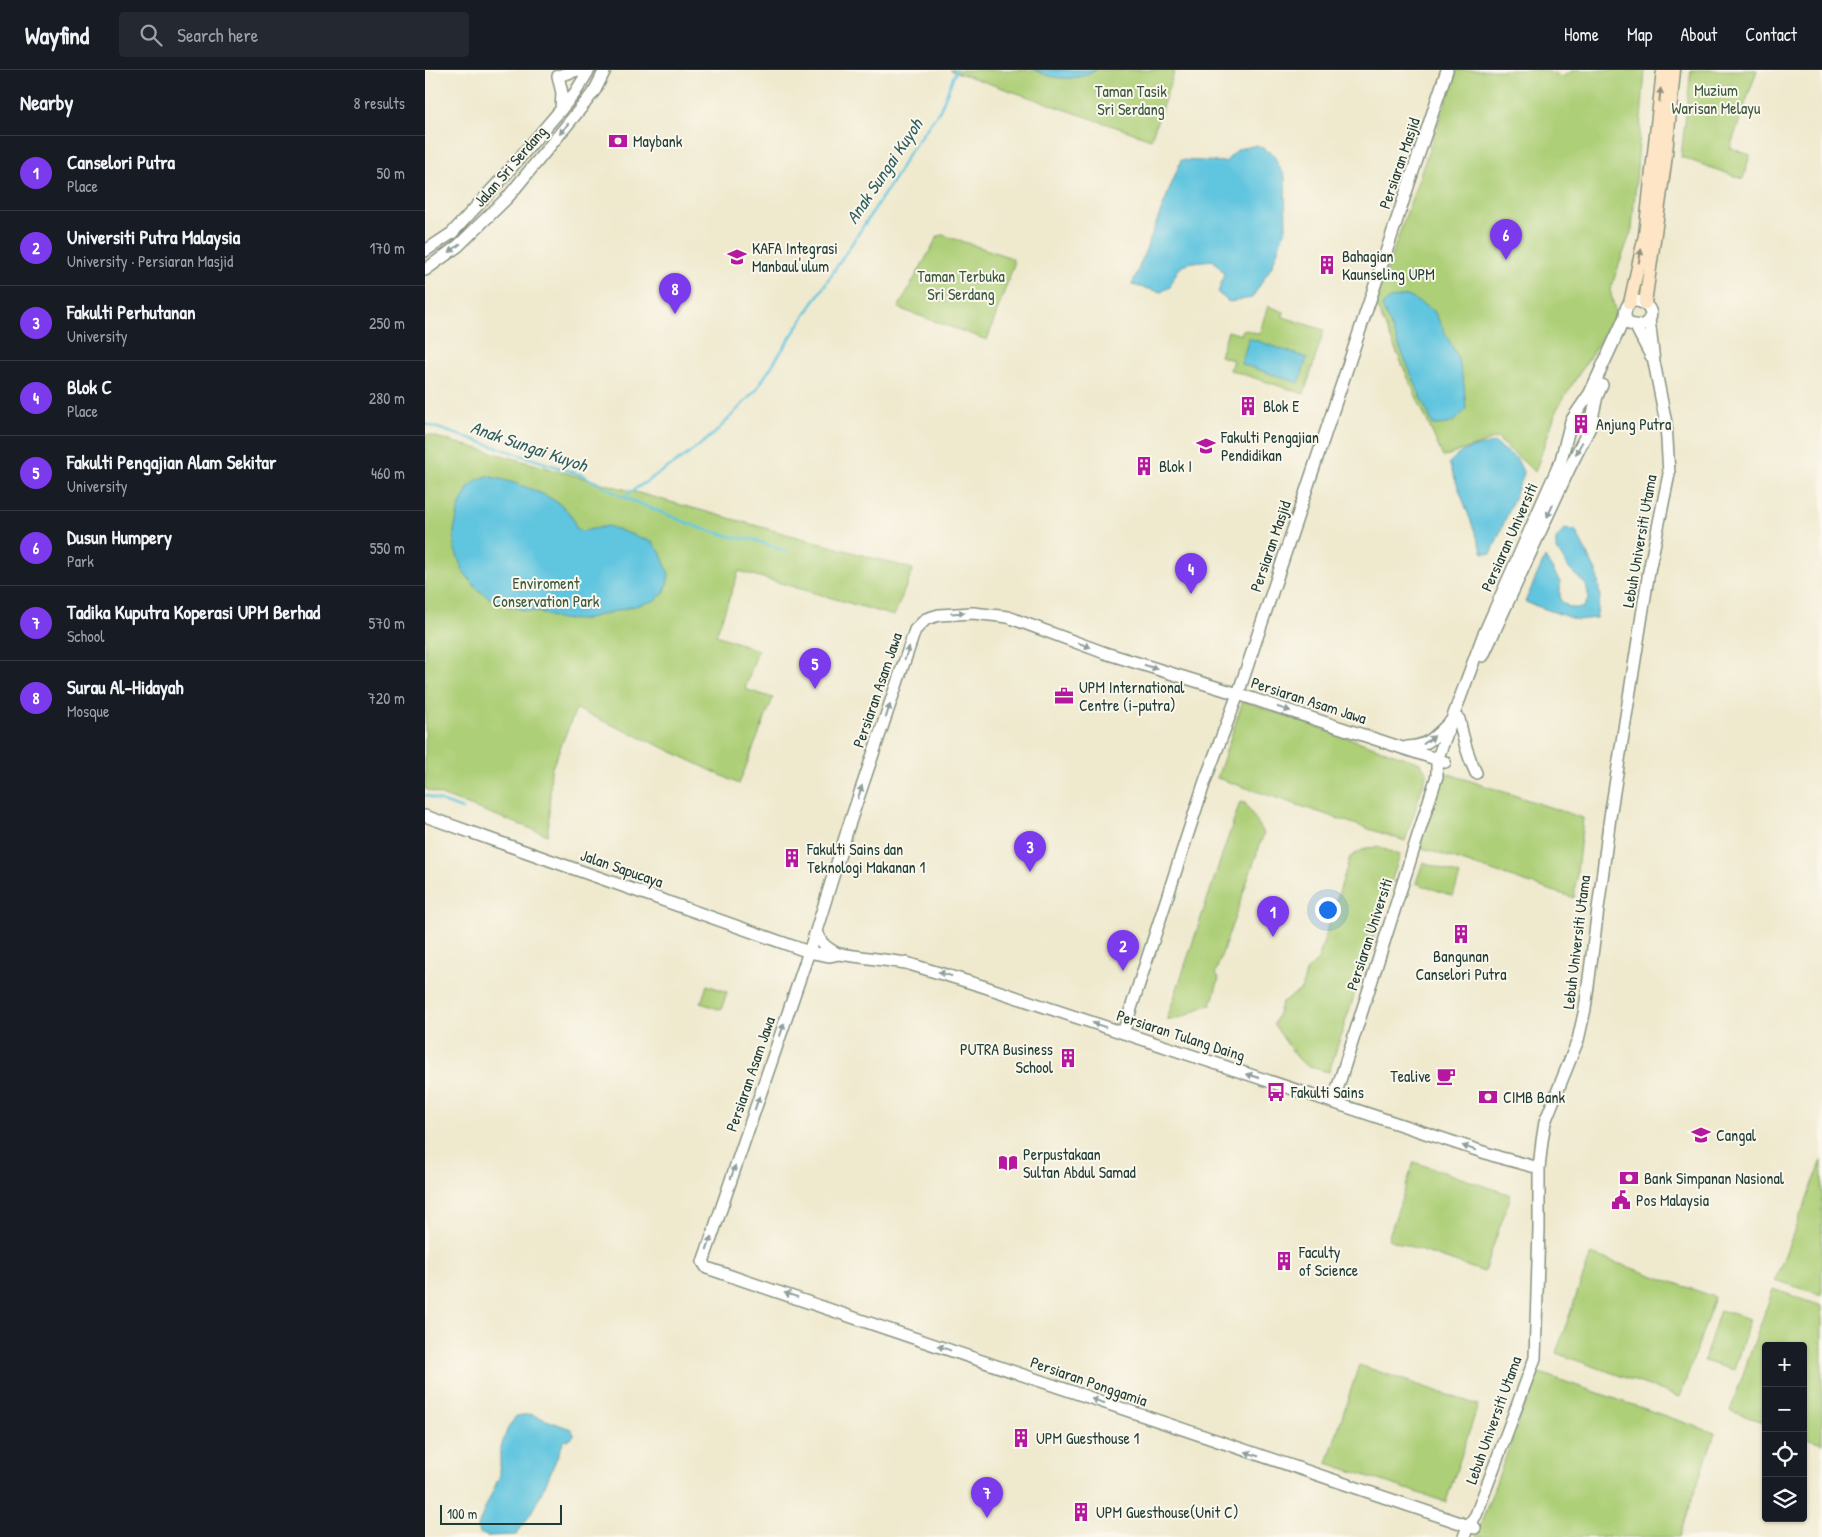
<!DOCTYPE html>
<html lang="en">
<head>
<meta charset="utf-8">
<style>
  :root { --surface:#171b24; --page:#242831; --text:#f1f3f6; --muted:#9ea1a6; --line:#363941; --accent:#7c3aed }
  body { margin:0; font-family:"Patrick Hand",sans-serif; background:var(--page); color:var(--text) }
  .controls { position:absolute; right:15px; bottom:15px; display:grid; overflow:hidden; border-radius:5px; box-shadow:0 1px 4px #0004 }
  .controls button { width:45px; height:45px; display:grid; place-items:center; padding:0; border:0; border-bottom:1px solid var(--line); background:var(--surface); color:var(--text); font:25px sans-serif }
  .scale { position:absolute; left:15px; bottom:12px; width:122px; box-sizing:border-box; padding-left:5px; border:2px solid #1f3d34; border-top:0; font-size:14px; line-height:18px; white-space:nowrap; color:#1f3d34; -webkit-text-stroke:4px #fbf7ec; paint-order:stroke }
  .you { position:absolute; left:902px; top:839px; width:18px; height:18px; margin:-12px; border:4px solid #fff; border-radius:50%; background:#1a73e8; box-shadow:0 0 0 8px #1a73e833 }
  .badge { display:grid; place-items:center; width:32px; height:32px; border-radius:50%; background:var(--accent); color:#fff; font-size:16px; font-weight:700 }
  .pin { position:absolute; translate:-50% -41px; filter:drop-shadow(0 1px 2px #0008) }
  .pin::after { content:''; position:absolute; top:26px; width:18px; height:15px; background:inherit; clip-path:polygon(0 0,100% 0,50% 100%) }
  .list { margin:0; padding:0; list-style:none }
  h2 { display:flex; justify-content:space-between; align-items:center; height:65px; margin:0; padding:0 20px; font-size:21px }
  h2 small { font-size:16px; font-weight:400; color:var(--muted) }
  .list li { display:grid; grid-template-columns:32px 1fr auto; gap:15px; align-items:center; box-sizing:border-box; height:75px; padding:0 20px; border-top:1px solid var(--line) }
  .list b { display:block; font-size:19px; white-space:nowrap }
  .list p { margin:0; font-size:16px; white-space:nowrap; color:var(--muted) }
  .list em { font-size:16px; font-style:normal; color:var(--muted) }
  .icon { flex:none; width:28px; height:28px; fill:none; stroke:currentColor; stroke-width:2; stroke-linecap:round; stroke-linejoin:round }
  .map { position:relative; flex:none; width:1397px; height:1467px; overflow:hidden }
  header { display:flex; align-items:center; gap:30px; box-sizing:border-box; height:70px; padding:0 25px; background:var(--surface); border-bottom:1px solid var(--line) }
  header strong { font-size:24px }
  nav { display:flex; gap:28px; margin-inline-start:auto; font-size:18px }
  .search { width:350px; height:45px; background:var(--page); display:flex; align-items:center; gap:12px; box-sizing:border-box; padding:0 18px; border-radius:5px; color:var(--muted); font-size:19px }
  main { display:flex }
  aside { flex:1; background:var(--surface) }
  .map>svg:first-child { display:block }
  .green { fill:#adcf77; stroke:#668656 }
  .water { fill:#61c5df; stroke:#40818a }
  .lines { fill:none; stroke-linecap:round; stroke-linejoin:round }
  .stream { stroke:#61c5df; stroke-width:2.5 }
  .tertiary-casing { stroke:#879381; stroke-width:14 }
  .secondary-casing { stroke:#879381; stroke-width:15 }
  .tertiary { stroke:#fff; stroke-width:11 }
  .secondary { stroke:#fde5c5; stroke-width:12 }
  .oneway { fill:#8e917c }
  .oneway2 { fill:#8f9e9a }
  .labels { text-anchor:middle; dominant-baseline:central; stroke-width:4; stroke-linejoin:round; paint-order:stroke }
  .park-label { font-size:16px; fill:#3b5a41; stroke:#fbf7ec }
  .poi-label { font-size:16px; fill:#1f3d34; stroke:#fbf7ec; text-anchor:start }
  .street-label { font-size:16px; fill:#1f3d34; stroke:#fbf7ec }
  .water-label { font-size:18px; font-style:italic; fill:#305f5f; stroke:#fbf7ec }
</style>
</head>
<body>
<header>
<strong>Wayfind</strong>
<div class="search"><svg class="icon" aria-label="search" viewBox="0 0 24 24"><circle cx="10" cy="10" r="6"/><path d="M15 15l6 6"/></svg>Search here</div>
<nav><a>Home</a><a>Map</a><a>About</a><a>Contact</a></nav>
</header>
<main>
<aside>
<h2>Nearby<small>8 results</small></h2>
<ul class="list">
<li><span class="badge">1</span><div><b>Canselori Putra</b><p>Place</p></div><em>50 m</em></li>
<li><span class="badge">2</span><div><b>Universiti Putra Malaysia</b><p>University · Persiaran Masjid</p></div><em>170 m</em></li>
<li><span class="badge">3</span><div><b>Fakulti Perhutanan</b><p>University</p></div><em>250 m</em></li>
<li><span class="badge">4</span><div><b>Blok C</b><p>Place</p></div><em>280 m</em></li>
<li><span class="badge">5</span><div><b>Fakulti Pengajian Alam Sekitar</b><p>University</p></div><em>460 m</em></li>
<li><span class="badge">6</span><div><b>Dusun Humpery</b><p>Park</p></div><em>550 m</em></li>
<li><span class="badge">7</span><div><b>Tadika Kuputra Koperasi UPM Berhad</b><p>School</p></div><em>570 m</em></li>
<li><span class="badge">8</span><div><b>Surau Al-Hidayah</b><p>Mosque</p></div><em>720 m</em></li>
</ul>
</aside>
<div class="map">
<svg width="1397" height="1467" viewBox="0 0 1397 1467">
  <rect width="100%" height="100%" fill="#fbf7ec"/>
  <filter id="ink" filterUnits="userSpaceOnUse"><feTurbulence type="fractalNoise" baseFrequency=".02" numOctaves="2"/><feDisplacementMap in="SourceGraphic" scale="10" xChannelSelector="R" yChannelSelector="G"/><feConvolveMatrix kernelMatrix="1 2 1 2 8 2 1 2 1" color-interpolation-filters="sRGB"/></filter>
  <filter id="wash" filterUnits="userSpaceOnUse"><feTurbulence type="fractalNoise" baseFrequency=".0096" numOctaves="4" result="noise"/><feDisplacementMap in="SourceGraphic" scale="20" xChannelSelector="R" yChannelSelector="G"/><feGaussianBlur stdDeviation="1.12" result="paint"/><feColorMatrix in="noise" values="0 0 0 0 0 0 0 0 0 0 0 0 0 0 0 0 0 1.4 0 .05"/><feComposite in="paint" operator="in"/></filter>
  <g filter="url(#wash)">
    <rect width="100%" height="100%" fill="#efe9ce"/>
    <!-- green -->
    <path class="green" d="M525,0h225l-24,69z
      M1032,0h85l20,7 12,-7h71l-13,159 -22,61 6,25 -59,94 -22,63 -38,-34 -54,19 -68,-154z
      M1266,0h66l-27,78 20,7 -7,24 -62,-22z
      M518,165l69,23 2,6 -27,76 -89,-32 40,-72z
      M843,236l16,6 -1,5 41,13 -20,64 -74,-24 3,-10 -13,-4 8,-25 13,4 2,-6 16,5z
      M0,364l488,135 -19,47 -155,-45 -23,64 42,15 -13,39 28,9 -34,86 -79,-38 -84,-37 -25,61 -3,65 -123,-46z
      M818,631l177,62 7,9 -22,69 -188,-63z
      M1018,702l140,46 -9,80 -155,-51z
      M815,732l5,1 19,30 -49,141 4,4 -8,27c-17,2 -27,17 -44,14z
      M953,777l22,8 -71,217c-8,-2 -17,-4 -23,-7 -11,-6 -23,-29 -32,-40l8,-23 19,-12 6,-20 11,-10 32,-103 16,-9z
      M998,792l37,13 -7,21 -37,-13z
      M282,915l20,7 -6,18 -20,-7z
      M1397,1090v135l-47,-15z
      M989,1092l97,33 -27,77 -96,-33z
      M1166,1184l124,43 -35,100 -124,-44z
      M1348,1219l49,17v137l-19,-6v-91h-37v77l-36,-12z
      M1295,1240l30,9 -16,51 -30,-9z
      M934,1295l119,40 -32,97 -119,-39z
      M1112,1302l178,61 -36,104h-203z"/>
    <!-- water -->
    <path class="water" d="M610,0h61c-20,11 -40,11 -61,0z
      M832,75l16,9 12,23 1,51 -14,38 -20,32 -23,4 -11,-9 6,-20 -11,-13c-27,3 -33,0 -43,27l-9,5 -29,-7 49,-125 44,2 13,-13z
      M983,226l26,15 24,47 6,26 2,25c-11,14 -16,16 -33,16l-51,-119 9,-8z
      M824,268l58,20 -8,25 -58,-19z
      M1070,373l22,16 7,15 -33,80 -8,-1 -34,-90c14,-15 26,-17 46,-20z
      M62,406c24,5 72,19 85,41 2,3 3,8 4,11l7,3 25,-5 44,16 8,10 9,22 -2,11 -3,8 -10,8 -73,19 -23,-1 -20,-7 -11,-1 -30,-8 -10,-7 -9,-6 -15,-19 -9,-24v-16l5,-24 10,-20 8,-7z
      M1140,459l10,1 22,43 3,25 -4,20 -19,2 -52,-18 20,-45 15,25v18l10,8h13l6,-10 -3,-13 -16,-15 -14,-22v-9z
      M105,1344l41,15 3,5 -4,5 -6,2c-14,32 -26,66 -48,94l-29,1 -7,-3 -2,-6 5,-14 17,-38v-25l7,-20 9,-14z"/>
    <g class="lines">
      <!-- stream -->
      <path class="stream" d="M0,354l157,51 41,22 77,31 33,9 22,3 32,12
        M198,427l64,-42 28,-22 41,-43 140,-214 14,-25 30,-41 16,-40
        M0,725l37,14"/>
    </g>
  </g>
  <g filter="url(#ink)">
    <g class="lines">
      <!-- tertiary casing -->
      <g class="tertiary-casing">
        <path id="tertiary" d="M136,40l1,-17 -4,-17 20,-6
          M0,181l27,-18 47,-51 76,-89 14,-23
          M0,200l33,-24 50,-49 77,-94 10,-13 10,-20
          M1211,257l15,29
          M1058,586l87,-189 20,-40 7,-31 5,-11
          M1034,649c4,20 8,36 17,54
          M982,677c22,-1 28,-11 43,-25
          M1020,692l-207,-68 -133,-41 -97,-36 -35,-4 -34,2 -13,4 -11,11 -67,198 -32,103 -113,331 4,6 768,260
          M0,746l384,136 21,4 9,-2 67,9 76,23 516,171 41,11
          M391,861c4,12 10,17 22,23
          M698,963l82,-252 33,-87 209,-624
          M908,1032l104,-326v-16l46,-124 78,-176 10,-39 19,-28 35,-76c0,-35 46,-3 15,9l-11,-2 -4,-7
          M1039,1467l4,-11 8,-11 59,-157 4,-129v-61l3,-27 3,-19 33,-82 7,-31 25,-192 39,-246 20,-97 -3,-51 -12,-61 -5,-43"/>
      </g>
      <!-- secondary casing -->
      <g class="secondary-casing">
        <path id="secondary" d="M1205,233l15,-68 18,-165
          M1220,233l20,-140 9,-93"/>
      </g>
      <!-- tertiary -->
      <use href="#tertiary" class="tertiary"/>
      <!-- secondary -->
      <use href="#secondary" class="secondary"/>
    </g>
    <!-- one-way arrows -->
    <defs><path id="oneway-solid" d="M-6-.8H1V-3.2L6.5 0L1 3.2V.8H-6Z" transform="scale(1.25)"/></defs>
    <g class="oneway">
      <use href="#oneway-solid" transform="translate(1235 25) rotate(-84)"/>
      <use href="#oneway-solid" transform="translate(1215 186) rotate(-79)"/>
    </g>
    <g class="oneway2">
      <use href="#oneway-solid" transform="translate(139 59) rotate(129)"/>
      <use href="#oneway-solid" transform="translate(30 178) rotate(142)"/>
      <use href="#oneway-solid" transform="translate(1154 378) rotate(118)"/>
      <use href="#oneway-solid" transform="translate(1125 441) rotate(115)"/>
      <use href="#oneway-solid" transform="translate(533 543) rotate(-3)"/>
      <use href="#oneway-solid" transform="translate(659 575) rotate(19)"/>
      <use href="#oneway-solid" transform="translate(482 583) rotate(-71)"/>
      <use href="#oneway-solid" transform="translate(726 597) rotate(18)"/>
      <use href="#oneway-solid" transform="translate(859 639) rotate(18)"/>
      <use href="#oneway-solid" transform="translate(463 641) rotate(-72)"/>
      <use href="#oneway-solid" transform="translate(1004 670) rotate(-36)"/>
      <use href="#oneway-solid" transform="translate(435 722) rotate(-72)"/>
      <use href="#oneway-solid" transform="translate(520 904) rotate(-163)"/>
      <use href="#oneway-solid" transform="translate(674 955) rotate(-161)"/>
      <use href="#oneway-solid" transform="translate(357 960) rotate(-71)"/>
      <use href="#oneway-solid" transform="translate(828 1006) rotate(-162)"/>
      <use href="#oneway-solid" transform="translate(332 1033) rotate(-71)"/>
      <use href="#oneway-solid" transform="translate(1044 1078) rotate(-161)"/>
      <use href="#oneway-solid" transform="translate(308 1102) rotate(-71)"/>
      <use href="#oneway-solid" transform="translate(284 1173) rotate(-71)"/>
      <use href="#oneway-solid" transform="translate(366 1225) rotate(-162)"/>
      <use href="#oneway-solid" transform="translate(519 1278) rotate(-160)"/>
      <use href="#oneway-solid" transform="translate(673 1331) rotate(-163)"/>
      <use href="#oneway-solid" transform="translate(827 1384) rotate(-161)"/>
    </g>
  </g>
  <!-- icons -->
  <defs>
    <g id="bank-bare" transform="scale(1.5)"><path d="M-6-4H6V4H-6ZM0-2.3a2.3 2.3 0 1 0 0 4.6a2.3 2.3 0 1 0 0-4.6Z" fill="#b5179e" stroke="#fbf7ec" stroke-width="2.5" paint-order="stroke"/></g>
    <g id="school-bare" transform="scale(1.5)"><path d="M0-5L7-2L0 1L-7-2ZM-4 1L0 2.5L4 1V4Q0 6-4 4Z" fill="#b5179e" stroke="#fbf7ec" stroke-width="2.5" paint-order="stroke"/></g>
    <g id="building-bare" transform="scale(1.5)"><path d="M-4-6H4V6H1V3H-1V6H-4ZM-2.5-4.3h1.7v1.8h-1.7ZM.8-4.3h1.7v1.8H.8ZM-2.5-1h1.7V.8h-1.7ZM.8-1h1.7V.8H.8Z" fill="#b5179e" stroke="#fbf7ec" stroke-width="2.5" paint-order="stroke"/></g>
    <g id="university-bare" transform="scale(1.5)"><path d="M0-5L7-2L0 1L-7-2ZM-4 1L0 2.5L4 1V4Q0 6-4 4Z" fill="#b5179e" stroke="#fbf7ec" stroke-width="2.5" paint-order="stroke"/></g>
    <g id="office-bare" transform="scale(1.5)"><path d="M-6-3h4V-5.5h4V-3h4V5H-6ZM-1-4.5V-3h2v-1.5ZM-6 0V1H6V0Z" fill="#b5179e" stroke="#fbf7ec" stroke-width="2.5" paint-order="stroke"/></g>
    <g id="cafe-bare" transform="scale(1.5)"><path d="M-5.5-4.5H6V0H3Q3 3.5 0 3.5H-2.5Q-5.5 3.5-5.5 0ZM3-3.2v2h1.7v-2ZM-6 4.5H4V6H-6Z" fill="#b5179e" stroke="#fbf7ec" stroke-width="2.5" paint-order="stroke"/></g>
    <g id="bus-bare" transform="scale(1.5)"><path d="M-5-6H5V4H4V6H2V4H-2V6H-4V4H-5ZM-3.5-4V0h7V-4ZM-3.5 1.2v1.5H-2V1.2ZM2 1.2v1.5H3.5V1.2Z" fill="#b5179e" stroke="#fbf7ec" stroke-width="2.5" paint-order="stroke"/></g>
    <g id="library-bare" transform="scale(1.5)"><path d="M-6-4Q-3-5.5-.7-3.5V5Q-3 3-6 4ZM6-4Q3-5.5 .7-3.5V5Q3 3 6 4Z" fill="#b5179e" stroke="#fbf7ec" stroke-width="2.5" paint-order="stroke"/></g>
    <g id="civic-bare" transform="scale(1.5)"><path d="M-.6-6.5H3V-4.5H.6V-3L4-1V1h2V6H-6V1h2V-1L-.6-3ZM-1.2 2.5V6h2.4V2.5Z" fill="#b5179e" stroke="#fbf7ec" stroke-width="2.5" paint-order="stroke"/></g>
  </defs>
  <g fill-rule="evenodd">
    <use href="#bank-bare" x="193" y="71"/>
    <use href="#school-bare" x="312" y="187"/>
    <use href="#building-bare" x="902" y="195"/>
    <use href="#building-bare" x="823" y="336"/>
    <use href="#building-bare" x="1156" y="354"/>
    <use href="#university-bare" x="781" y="376"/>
    <use href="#building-bare" x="719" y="396"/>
    <use href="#office-bare" x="639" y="626"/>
    <use href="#building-bare" x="367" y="788"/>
    <use href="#building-bare" x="1036" y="864"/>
    <use href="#building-bare" x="643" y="988"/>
    <use href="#cafe-bare" x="1021" y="1006"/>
    <use href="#bus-bare" x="851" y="1022"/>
    <use href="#bank-bare" x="1063" y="1027"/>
    <use href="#university-bare" x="1276" y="1065"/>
    <use href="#library-bare" x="583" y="1093"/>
    <use href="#bank-bare" x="1204" y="1108"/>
    <use href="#civic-bare" x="1196" y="1130"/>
    <use href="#building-bare" x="859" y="1191"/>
    <use href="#building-bare" x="596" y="1368"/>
    <use href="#building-bare" x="656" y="1442"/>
  </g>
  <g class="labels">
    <!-- park labels -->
    <g class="park-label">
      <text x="1291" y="20">Muzium<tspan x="1291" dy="18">Warisan Melayu</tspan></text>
      <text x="706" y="21">Taman Tasik<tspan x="706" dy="18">Sri Serdang</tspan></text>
      <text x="536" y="206">Taman Terbuka<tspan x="536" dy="18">Sri Serdang</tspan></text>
      <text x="121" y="513">Enviroment<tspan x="121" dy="18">Conservation Park</tspan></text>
    </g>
    <!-- poi labels -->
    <g class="poi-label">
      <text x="208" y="71">Maybank</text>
      <text x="327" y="178">KAFA Integrasi<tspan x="327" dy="18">Manbaul'ulum</tspan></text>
      <text x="917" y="186">Bahagian<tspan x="917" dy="18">Kaunseling UPM</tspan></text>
      <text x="838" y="336">Blok E</text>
      <text x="1171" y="354">Anjung Putra</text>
      <text x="796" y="367">Fakulti Pengajian<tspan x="796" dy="18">Pendidikan</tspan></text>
      <text x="734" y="396">Blok I</text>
      <text x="654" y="617">UPM International<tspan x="654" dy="18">Centre (i-putra)</tspan></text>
      <text x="382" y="779">Fakulti Sains dan<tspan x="382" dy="18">Teknologi Makanan 1</tspan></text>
      <text x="1036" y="886" text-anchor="middle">Bangunan<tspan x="1036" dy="18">Canselori Putra</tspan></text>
      <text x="628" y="979" text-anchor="end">PUTRA Business<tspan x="628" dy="18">School</tspan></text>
      <text x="1006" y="1006" text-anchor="end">Tealive</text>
      <text x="866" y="1022">Fakulti Sains</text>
      <text x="1078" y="1027">CIMB Bank</text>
      <text x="1291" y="1065">Cangal</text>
      <text x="598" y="1084">Perpustakaan<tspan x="598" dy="18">Sultan Abdul Samad</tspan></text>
      <text x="1219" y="1108">Bank Simpanan Nasional</text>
      <text x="1211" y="1130">Pos Malaysia</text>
      <text x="874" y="1182">Faculty<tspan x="874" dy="18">of Science</tspan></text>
      <text x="611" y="1368">UPM Guesthouse 1</text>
      <text x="671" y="1442">UPM Guesthouse(Unit C)</text>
    </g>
    <!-- street labels -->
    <g class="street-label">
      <text transform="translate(974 93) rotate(-71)">Persiaran Masjid</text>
      <text transform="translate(85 96) rotate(-49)">Jalan Sri Serdang</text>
      <text transform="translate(1084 467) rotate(-66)">Persiaran Universiti</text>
      <text transform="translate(1214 471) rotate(-80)">Lebuh Universiti Utama</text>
      <text transform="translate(845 476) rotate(-71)">Persiaran Masjid</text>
      <text transform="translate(452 620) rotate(-71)">Persiaran Asam Jawa</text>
      <text transform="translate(884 630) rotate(18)">Persiaran Asam Jawa</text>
      <text transform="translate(197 798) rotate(19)">Jalan Sapucaya</text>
      <text transform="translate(944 864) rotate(-72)">Persiaran Universiti</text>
      <text transform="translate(1151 872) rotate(-83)">Lebuh Universiti Utama</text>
      <text transform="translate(756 965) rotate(18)">Persiaran Tulang Daing</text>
      <text transform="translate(325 1004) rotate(-71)">Persiaran Asam Jawa</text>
      <text transform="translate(664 1311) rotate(19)">Persiaran Ponggamia</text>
      <text transform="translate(1068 1350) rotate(-70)">Lebuh Universiti Utama</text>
    </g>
    <!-- water labels -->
    <g class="water-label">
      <text transform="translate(459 101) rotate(-56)">Anak Sungai Kuyoh</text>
      <text transform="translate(104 376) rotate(19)">Anak Sungai Kuyoh</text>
    </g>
  </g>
</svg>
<div class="controls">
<button>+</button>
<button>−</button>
<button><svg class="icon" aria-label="locate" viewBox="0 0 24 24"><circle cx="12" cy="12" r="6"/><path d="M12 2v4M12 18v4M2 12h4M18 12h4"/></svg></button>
<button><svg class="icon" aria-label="layers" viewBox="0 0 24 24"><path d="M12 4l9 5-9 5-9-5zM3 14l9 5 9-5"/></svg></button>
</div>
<div class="scale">100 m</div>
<div class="you"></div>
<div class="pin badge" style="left:848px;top:867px">1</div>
<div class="pin badge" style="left:698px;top:901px">2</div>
<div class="pin badge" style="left:605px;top:802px">3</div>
<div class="pin badge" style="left:766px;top:524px">4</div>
<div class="pin badge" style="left:390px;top:619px">5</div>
<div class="pin badge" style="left:1081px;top:190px">6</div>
<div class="pin badge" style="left:562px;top:1448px">7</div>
<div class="pin badge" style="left:250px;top:244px">8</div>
</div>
</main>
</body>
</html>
